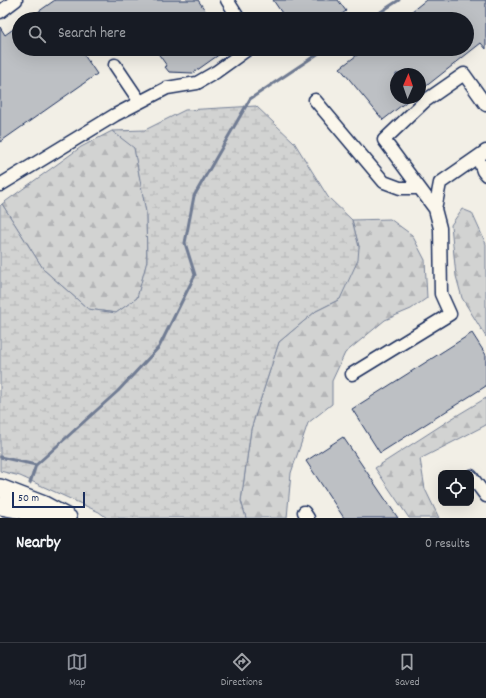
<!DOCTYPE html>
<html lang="en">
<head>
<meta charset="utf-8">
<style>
  :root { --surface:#171b24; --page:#242831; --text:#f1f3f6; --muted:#9ea1a6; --line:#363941; --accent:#8c9099 }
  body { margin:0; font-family:Dekko,sans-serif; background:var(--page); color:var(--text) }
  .controls { position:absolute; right:12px; bottom:12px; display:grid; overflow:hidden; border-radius:8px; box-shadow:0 4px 16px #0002 }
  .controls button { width:36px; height:36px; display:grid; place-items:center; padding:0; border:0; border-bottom:1px solid var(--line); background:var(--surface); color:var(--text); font:20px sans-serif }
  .compass { position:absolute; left:390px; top:68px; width:36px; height:36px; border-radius:50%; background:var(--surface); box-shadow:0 4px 16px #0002; rotate:2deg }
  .scale { position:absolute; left:12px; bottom:10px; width:73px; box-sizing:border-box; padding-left:4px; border:2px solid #1b2f5e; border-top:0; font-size:11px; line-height:14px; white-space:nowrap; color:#1b2f5e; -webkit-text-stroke:3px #fbf7ec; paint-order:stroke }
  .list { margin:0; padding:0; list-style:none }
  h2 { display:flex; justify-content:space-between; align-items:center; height:52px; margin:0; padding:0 16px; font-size:17px }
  h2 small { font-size:13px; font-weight:400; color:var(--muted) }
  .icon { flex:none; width:22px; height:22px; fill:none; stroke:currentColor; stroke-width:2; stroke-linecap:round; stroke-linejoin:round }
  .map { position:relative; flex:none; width:486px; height:518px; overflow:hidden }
  .search { position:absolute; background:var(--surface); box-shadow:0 4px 16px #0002; left:12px; right:12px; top:12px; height:44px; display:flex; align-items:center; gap:10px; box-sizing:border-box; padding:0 14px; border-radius:22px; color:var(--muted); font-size:15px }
  .sheet { height:124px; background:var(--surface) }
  nav { display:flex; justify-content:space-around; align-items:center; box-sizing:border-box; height:56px; border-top:1px solid var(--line); background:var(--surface); font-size:11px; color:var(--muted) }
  nav a { display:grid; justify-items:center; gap:2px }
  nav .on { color:var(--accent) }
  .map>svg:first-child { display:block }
  .forest { fill:url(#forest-firs); stroke:#768198 }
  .wetland { fill:url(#wetland-marsh); stroke:#768198 }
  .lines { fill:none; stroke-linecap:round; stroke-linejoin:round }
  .stream { stroke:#707b93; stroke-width:3 }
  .building { fill:#bdc0c4; stroke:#1b2f5e }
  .minor-casing { stroke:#1b2f5e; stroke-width:15 }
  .highway-casing { stroke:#1b2f5e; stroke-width:20 }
  .minor { stroke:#fbf7ec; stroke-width:12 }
  .highway { stroke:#fbf7ec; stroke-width:17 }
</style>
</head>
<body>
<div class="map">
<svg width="486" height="518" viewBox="0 0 486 518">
  <defs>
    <pattern id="forest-firs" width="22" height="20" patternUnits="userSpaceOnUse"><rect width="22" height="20" fill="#d2d3d2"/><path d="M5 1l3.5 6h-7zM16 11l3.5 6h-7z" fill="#b4b5b7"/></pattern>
    <pattern id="wetland-marsh" width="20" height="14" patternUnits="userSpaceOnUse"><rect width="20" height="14" fill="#d2d3d2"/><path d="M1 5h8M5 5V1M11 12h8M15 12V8" fill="none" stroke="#b4b5b7"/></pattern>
  </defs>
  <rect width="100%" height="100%" fill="#f2efe6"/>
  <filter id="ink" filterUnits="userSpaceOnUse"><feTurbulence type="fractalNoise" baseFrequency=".025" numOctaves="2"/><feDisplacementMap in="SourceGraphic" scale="8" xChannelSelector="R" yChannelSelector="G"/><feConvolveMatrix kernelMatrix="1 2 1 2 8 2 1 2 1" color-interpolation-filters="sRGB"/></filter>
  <g filter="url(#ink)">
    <!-- forest -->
    <path class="forest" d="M112,131l22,16 12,65 1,50 -10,36 -21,15 -28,-4 -44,-39 -42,-66 79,-57z
      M462,209l10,4 14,31v93l-24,-39 -6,-22 -5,-51z
      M390,219l22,16 13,25 2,38 -16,11 -26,11 -40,33 -13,28v23l-24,19 -17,50 -4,45h-41l-5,-17 10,-72 28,-87 37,-31 24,-12 19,-52 -7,-27z
      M486,398v27l-66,34 5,30 14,29h-30l-34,-50 76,-49z"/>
    <!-- wetland -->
    <path class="wetland" d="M256,106l38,36 34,55 24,23 7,27 -1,13 -18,39 -24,12 -37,31 -28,87 -10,72 5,17h-139l-8,-6 -79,-36 -20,-5v-265l2,-2 42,66 44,39 28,4 21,-15 10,-37 -1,-49 -12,-64 -22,-17 33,-1 40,-20z"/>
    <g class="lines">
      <!-- stream -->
      <path class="stream" d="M370,19l29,-19
        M0,457l36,8
        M36,465l82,-74 41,-44 36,-72 -10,-32 9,-47 56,-97 75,-50
        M30,483l6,-18"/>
    </g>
    <!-- building -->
    <path class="building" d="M55,0h143l13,19h-76l-2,-3 -4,3h-101z
      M273,0h65l8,11 -11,8h-49z
      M426,0h60v49l-5,-6 -61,48v-17h-24v24h15l-28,22 -43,-52 25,-19h102v-30h-65z
      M19,25v24h67l-4,3 15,22 -97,68v-115l5,8z
      M155,49h72l-34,24 -24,-1 -4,-5 2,-1z
      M472,333l14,22v31l-106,67 -28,-44z
      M343,437l55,81h-54l-38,-57z"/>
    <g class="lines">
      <!-- minor casing -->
      <g class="minor-casing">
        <path id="minor" d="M227,0l12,19
          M0,12l16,-12
          M115,65l25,37
          M315,100l69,82 16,6h19
          M478,157l5,14 3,4
          M0,185l115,-70 52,-27 30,-5 19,-11 32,-23
          M435,209l5,-26 46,-32
          M352,374l98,-60 -9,-20 -1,-66 -5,-19 -51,-69 41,-39 39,-27 22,31
          M471,476l15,20
          M304,512l4,6"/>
      </g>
      <!-- highway casing -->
      <g class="highway-casing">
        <path id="highway" d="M0,488l44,17 24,13
          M0,506l22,4 21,8"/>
      </g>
      <!-- minor -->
      <use href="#minor" class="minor"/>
      <!-- highway -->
      <use href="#highway" class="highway"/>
    </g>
  </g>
</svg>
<div class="controls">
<button><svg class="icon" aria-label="locate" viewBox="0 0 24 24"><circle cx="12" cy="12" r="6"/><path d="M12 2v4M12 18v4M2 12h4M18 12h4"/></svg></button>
</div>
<svg class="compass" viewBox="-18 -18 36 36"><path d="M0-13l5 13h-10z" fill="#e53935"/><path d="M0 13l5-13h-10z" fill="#9ea1a6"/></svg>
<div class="scale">50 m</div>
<div class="search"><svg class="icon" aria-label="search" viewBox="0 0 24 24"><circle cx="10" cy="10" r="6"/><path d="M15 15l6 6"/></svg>Search here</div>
</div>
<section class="sheet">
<h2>Nearby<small>0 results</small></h2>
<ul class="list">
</ul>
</section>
<nav>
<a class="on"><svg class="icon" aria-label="map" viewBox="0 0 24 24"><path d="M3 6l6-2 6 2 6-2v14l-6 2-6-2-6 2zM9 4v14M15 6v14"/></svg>Map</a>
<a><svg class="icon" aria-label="directions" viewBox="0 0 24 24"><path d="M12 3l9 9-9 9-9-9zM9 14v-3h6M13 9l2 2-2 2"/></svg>Directions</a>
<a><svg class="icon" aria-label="saved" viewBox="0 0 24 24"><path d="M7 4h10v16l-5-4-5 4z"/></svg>Saved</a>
</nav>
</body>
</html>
